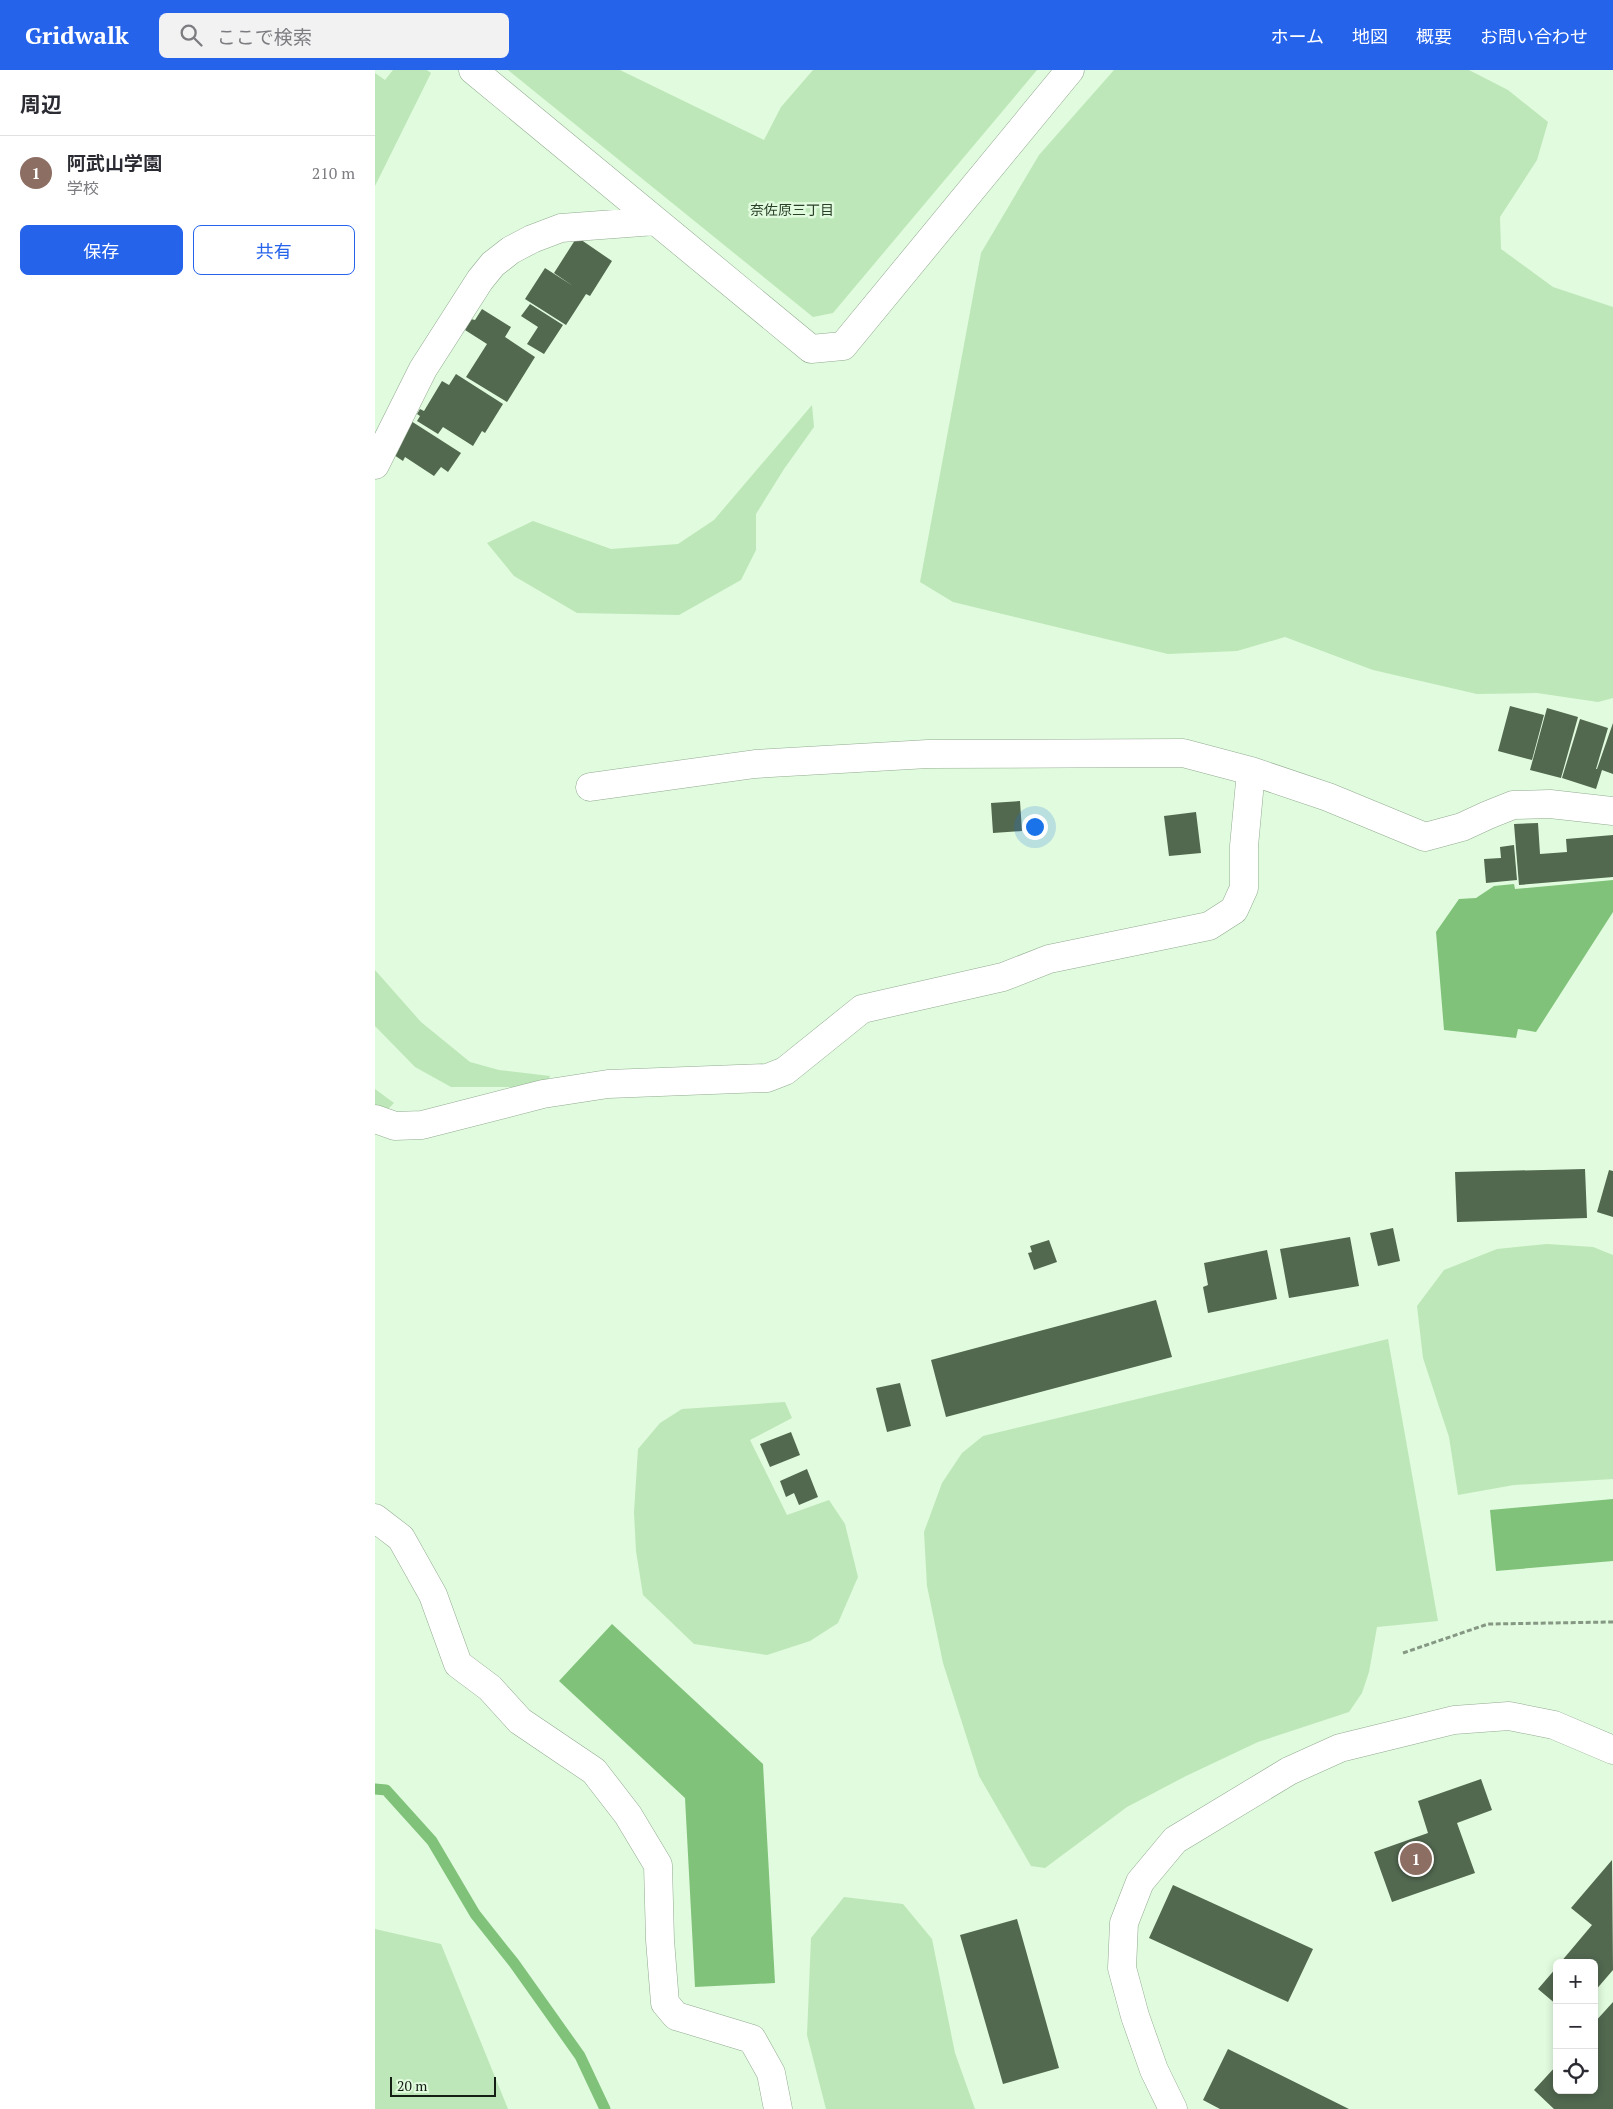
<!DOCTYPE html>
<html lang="ja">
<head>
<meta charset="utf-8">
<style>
  :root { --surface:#fff; --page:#f2f2f3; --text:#2b2b33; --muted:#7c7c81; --line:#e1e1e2; --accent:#2563eb }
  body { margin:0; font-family:"PT Serif","Noto Sans JP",serif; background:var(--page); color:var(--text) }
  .controls { position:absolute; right:15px; bottom:15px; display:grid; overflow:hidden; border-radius:8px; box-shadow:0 2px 8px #0003 }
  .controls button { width:45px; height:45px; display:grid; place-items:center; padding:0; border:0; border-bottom:1px solid var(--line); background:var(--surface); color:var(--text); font:25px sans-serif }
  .scale { position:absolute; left:15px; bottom:12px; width:106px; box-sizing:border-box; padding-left:5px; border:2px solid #151e14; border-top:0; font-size:14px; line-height:18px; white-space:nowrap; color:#151e14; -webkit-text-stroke:4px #e1fbde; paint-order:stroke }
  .you { position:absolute; left:659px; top:756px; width:18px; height:18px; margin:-12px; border:4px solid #fff; border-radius:50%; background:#1a73e8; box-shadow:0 0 0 8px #1a73e833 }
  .badge { display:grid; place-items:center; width:32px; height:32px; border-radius:50%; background:var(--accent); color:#fff; font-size:16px; font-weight:700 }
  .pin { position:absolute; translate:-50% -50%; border:2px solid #fff; box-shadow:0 1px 5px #0006 }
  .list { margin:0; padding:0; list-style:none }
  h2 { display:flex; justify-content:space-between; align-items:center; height:65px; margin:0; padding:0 20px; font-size:21px }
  h2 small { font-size:16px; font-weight:400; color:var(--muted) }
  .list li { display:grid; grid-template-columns:32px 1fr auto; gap:15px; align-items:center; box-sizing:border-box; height:75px; padding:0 20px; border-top:1px solid var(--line) }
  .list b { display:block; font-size:19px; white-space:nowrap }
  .list p { margin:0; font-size:16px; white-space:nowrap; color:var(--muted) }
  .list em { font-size:16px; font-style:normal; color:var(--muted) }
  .actions { display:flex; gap:10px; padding:15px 20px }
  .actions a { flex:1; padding:11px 0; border:1px solid var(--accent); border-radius:8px; text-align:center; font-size:18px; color:var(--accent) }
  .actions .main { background:var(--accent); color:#fff }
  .icon { flex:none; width:28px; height:28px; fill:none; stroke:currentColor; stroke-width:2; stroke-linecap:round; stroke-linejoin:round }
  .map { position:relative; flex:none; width:1238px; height:2039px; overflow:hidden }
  header { display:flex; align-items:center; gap:30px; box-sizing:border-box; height:70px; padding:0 25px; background:var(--accent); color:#fff }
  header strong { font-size:24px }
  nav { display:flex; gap:28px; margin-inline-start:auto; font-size:18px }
  .search { width:350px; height:45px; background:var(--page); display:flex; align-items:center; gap:12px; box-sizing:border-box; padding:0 18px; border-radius:8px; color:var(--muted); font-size:19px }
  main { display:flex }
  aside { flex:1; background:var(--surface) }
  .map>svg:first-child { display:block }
  .green { fill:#bde7b8 }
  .water { fill:#80c27a }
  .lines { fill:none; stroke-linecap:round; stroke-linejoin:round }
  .stream { stroke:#80c27a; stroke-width:11 }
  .building { fill:#52684f }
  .minor-casing { stroke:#92ab90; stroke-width:29 }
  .path { stroke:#869884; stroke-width:3; stroke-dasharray:5 2.5; stroke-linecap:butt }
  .minor { stroke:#fff; stroke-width:28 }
  .labels { text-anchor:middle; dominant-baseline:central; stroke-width:5; stroke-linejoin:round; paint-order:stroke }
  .neighbourhood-label { font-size:14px; fill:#2b4029; stroke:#e1fbde }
</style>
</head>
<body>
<header>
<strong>Gridwalk</strong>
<div class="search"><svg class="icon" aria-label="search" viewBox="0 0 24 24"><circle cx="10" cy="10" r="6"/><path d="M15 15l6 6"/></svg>ここで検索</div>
<nav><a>ホーム</a><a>地図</a><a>概要</a><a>お問い合わせ</a></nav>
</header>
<main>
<aside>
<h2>周辺<small></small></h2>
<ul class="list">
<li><span class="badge" style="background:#8d6e63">1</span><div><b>阿武山学園</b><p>学校</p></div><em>210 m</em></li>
</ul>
<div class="actions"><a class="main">保存</a><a>共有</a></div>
</aside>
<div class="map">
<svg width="1238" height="2039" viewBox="0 0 1238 2039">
  <rect width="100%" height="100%" fill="#e1fbde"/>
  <!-- green -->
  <path class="green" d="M18,0h34l4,3 -56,113v-113l10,7z
    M133,0h112l144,70 17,-33 32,-37h224l-204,243 -20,4z
    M739,0h355l39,20 40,32 -11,38 -37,57 1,32 52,38 60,20v391l-15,4 -61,-9 -60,1 -104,-24 -88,-33 -48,14 -69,3 -215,-52 -33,-20 61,-329 58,-98z
    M437,335l2,22 -30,42 -28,45v36l-15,30 -62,35 -102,-2 -63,-37 -27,-33 46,-22 78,28 67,-5 36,-24z
    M0,900l46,52 49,40 29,8 51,6 -3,6 -26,5h-70l-36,-20 -40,-41z
    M0,1019l19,14 -6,6h-13z
    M1172,1174l46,3 20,8v224l-99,6 -56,10 -9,-58 -26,-79 -6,-52 27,-36 53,-21z
    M1013,1269l50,282 -61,6 -8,45 -7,21 -13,19 -91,30 -72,34 -59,31 -82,61 -14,-2 -52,-90 -36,-113 -16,-77 -3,-54 18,-49 20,-30 21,-17z
    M410,1332l7,16 -42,22 37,75 42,-15 16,24 13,53 -20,46 -28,18 -43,14 -73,-11 -51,-49 -7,-44 -2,-39 4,-63 22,-26 22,-14z
    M469,1827l59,7 29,35 23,114 20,56h-149l-19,-74 4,-97z
    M0,1859l66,15 67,165h-133z"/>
  <!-- water -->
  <path class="water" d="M1238,810v32l-77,120 -18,-3 -2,9 -72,-8 -8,-98 23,-33 17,-1 18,-12 20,-2 1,5z
    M1238,1429v62l-117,10 -6,-61z
    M237,1554l151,140 12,219 -80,4 -10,-189 -126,-117z"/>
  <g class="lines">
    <!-- stream -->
    <path class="stream" d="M0,1719l11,1 46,51 43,73 39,49 66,93 25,53"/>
  </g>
  <!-- building -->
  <path class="building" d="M202,167l35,24 -22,35 -4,-2 -20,31 -41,-26 20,-31 28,18 -19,-13z
    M155,234l33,21 -19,29 -17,-10 11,-17 -17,-11z
    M107,239l29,18 -6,10 30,20 -28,45 -41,-25 21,-33 -22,-14 6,-11 4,1z
    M81,304l47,30 -18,29 -3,-2 -9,15 -30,-19 -5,7 -21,-13 3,-5 -3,-2 3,-5 4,2 18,-30 7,4z
    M36,351l50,32 -13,19 -7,-5 -7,9 -29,-19 -2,4 -12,-8z
    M1135,636l34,9 -12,45 -34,-9z
    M1172,638l31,9 -17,61 -31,-8z
    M1205,649l28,9 -12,41h1l16,-46v51l-11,-4 -6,19 -34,-11z
    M645,731l2,30 -29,2 -2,-30z
    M821,742l5,41 -32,3 -5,-40z
    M1163,753l2,31 27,-2 -1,-13 47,-4v42l-94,8 -5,-61z
    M1139,775l3,35 -31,3 -2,-24 17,-1 -1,-11z
    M1210,1099l2,49 -130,4 -2,-50z
    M1234,1100l4,1v46l-16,-5z
    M1018,1158l7,33 -22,5 -8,-33z
    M975,1167l9,49 -70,12 -9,-49z
    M674,1170l8,22 -23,8 -6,-17 4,-1 -2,-6z
    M892,1180l10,49 -69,14 -5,-26 5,-2 -4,-22z
    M781,1230l16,57 -226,60 -15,-57z
    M525,1313l11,43 -24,6 -11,-44z
    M416,1362l9,23 -30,12 -10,-23z
    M432,1399l11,28 -19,8 -5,-12 -8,4 -6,-16z
    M1106,1709l11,31 -35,13 18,50 -83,29 -18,-50 54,-19 -10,-32z
    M1237,1790l1,110 -19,22v-29h-34l32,-38 -21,-17z
    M798,1815l140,64 -25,53 -139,-64z
    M642,1849l42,149 -56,16 -43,-149z
    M1182,1897v38l-19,-16z
    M1238,1932v107h-59l-20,-19 23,-25v25h37v-67z
    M853,1979l121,60h-129l-17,-9z"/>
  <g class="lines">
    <!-- minor casing -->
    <g class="minor-casing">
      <path id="minor" d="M98,0l338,279 32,-3 227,-276
        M0,395l48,-96 57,-89 13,-16 18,-14 21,-11 29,-11 94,-7
        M215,717l165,-23 173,-10 255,-1 68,18 77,26 97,40 37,-10 26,-12 25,-10 37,-1 63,7
        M0,1049l20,7 27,-1 121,-31 65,-10 159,-6 18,-7 77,-62 141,-32 46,-18 160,-33 25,-16 10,-22v-42l7,-75
        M0,1448l26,20 32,57 25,69 32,24 30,33 74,50 34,44 30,50 2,75 5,63 11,13 76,23 19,34 7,36
        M798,2039l-19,-39 -19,-54 -13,-48 2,-45 16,-41 35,-42 114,-69 51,-23 114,-28 55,-4 45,9 59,25"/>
    </g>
    <!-- path -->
    <path class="path" d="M1028,1583l85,-29 125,-2"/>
    <!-- minor -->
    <use href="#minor" class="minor"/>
  </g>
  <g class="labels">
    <!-- neighbourhood labels -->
    <g class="neighbourhood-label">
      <text x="417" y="139">奈佐原三丁目</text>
    </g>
  </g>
</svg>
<div class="controls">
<button>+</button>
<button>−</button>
<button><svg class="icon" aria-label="locate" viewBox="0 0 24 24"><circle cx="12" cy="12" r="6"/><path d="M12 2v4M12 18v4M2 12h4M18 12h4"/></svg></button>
</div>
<div class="scale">20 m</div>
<div class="you"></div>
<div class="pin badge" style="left:1041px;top:1789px;background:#8d6e63">1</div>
</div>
</main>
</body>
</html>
